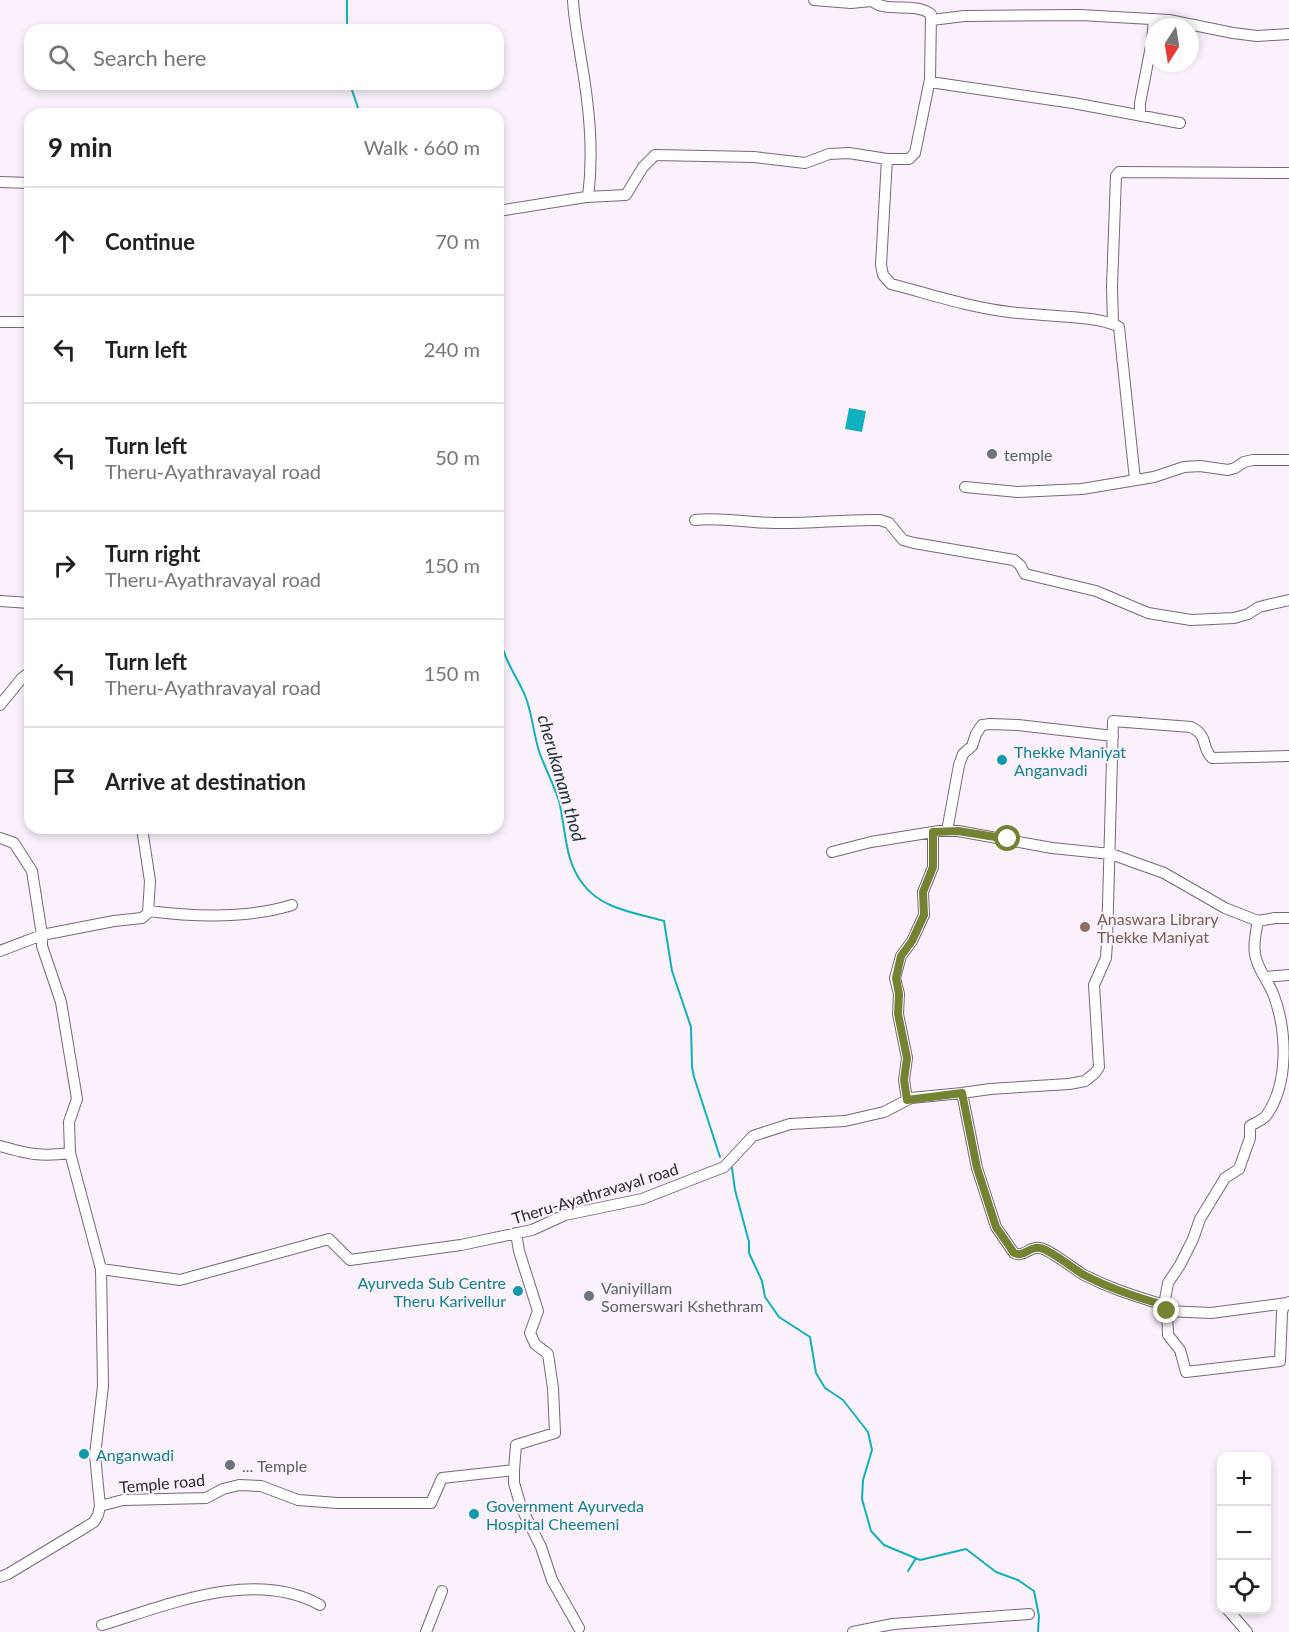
<!DOCTYPE html>
<html lang="en">
<head>
<meta charset="utf-8">
<style>
  :root { --surface:#fff; --page:#f2f2f2; --text:#222; --muted:#767676; --line:#e0e0e0 }
  body { margin:0; font-family:Lato,sans-serif; background:var(--page); color:var(--text) }
  .controls { position:absolute; right:18px; bottom:18px; display:grid; overflow:hidden; border-radius:12px; box-shadow:0 3px 9px #0003 }
  .controls button { width:54px; height:54px; display:grid; place-items:center; padding:0; border:0; border-bottom:2px solid var(--line); background:var(--surface); color:var(--text); font:30px sans-serif }
  .compass { position:absolute; left:1145px; top:18px; width:54px; height:54px; border-radius:50%; background:var(--surface); box-shadow:0 3px 9px #0003; rotate:192deg }
  .stop { position:absolute; width:18px; height:18px; margin:-14px; border:4px solid #738331; border-radius:50%; background:#fff }
  .stop.end { background:#738331; border-color:#fff; box-shadow:0 2px 6px #0008 }
  .list { margin:0; padding:0; list-style:none }
  h2 { display:flex; justify-content:space-between; align-items:center; height:78px; margin:0; padding:0 24px; font-size:26px }
  h2 small { font-size:20px; font-weight:400; color:var(--muted) }
  .list li { display:grid; grid-template-columns:39px 1fr auto; gap:18px; align-items:center; box-sizing:border-box; height:108px; padding:0 24px; border-top:2px solid var(--line) }
  .list b { display:block; font-size:22px; white-space:nowrap }
  .list p { margin:0; font-size:20px; white-space:nowrap; color:var(--muted) }
  .list em { font-size:20px; font-style:normal; color:var(--muted) }
  .icon { flex:none; width:33px; height:33px; fill:none; stroke:currentColor; stroke-width:2; stroke-linecap:round; stroke-linejoin:round }
  .map { position:relative; flex:none; width:1289px; height:1632px; overflow:hidden }
  .search { position:absolute; background:var(--surface); box-shadow:0 3px 9px #0003; left:24px; top:24px; width:480px; height:66px; display:flex; align-items:center; gap:15px; box-sizing:border-box; padding:0 21px; border-radius:18px; color:var(--muted); font-size:22px }
  .panel { position:absolute; background:var(--surface); box-shadow:0 3px 9px #0003; left:24px; top:108px; width:480px; height:726px; border-radius:18px }
  .map>svg:first-child { display:block }
  .water { fill:#10b1bf }
  .lines { fill:none; stroke-linecap:round; stroke-linejoin:round }
  .stream { stroke:#10b1bf; stroke-width:2 }
  .minor-casing { stroke:#79667d; stroke-width:12 }
  .minor { stroke:#fff; stroke-width:10 }
  .route { stroke:#738331; stroke-width:8 }
  .worship-dot { fill:#6b7280; stroke:#faf1fc; stroke-width:2 }
  .culture-dot { fill:#0f9aa8; stroke:#faf1fc; stroke-width:2 }
  .education-dot { fill:#8d6e63; stroke:#faf1fc; stroke-width:2 }
  .labels { text-anchor:middle; dominant-baseline:central; stroke-width:4.5; stroke-linejoin:round; paint-order:stroke }
  .worship-label { font-size:16px; fill:#5b616d; stroke:#faf1fc; text-anchor:start }
  .culture-label { font-size:16px; fill:#0d838f; stroke:#faf1fc; text-anchor:start }
  .education-label { font-size:16px; fill:#785e54; stroke:#faf1fc; text-anchor:start }
  .street-label { font-size:16px; fill:#2e2630; stroke:#faf1fc }
  .water-label { font-size:18px; font-style:italic; fill:#1a3134; stroke:#faf1fc }
</style>
</head>
<body>
<div class="map">
<svg width="1289" height="1632" viewBox="0 0 1289 1632">
  <rect width="100%" height="100%" fill="#faf1fc"/>
  <!-- water -->
  <path class="water" d="M849,408l17,3 -4,21 -17,-3z"/>
  <g class="lines">
    <!-- stream -->
    <path class="stream" d="M347,30v-30
      M350,84l10,30
      M498,634c4,10 6,21 11,30 6,13 14,24 18,37 6,18 7,36 13,53 6,16 14,31 19,47 7,28 5,59 24,83 18,25 53,29 81,37l8,50 19,56 1,40 2,10 26,80
      M732,1168l3,22 14,52v11l13,28 3,16 14,20 31,20 6,36 9,15 18,12 25,32 4,18 -9,30 -1,19 9,32 13,14 36,15 46,-11 30,23 22,8 16,11 5,25 -1,16
      M908,1571l8,-13"/>
    <!-- minor casing -->
    <g class="minor-casing">
      <path id="minor" d="M573,0c1,20 5,39 8,59 8,46 13,92 7,138
        M814,0l37,3 20,-2
        M932,20l32,-4 116,-1 89,5 64,13 24,3 32,-2
        M930,82l143,21 107,20
        M1140,115v-12l12,-62 2,-22
        M887,159l-6,106 2,10 8,9c39,10 77,23 118,28 26,4 90,3 110,15l16,153
        M0,182l30,1
        M498,211l88,-14 40,-2 17,-28 12,-12 99,2 51,6 24,-9 20,-1 38,6h22l6,-6 15,-74 1,-65c-18,-13 -45,0 -60,-14
        M0,322h30
        M1113,324l-1,-37 4,-111 3,-4 170,1
        M965,487l53,5 64,-3 72,-12 30,-10 16,-1 28,4 7,-2 9,-6 9,-2h36
        M695,520c27,-3 52,3 79,3 35,1 71,-4 106,-3l9,3 14,17 11,3 100,17 6,5 5,9 71,17 52,22 43,7 43,-2 14,-4 11,-7 30,-7
        M0,601l30,2
        M0,705l22,-27 8,-6
        M947,831l12,-66 4,-11 9,-8 4,-12 6,-9 8,-1 28,1 95,11
        M0,838l14,5 18,28 10,64 -42,16
        M832,852l39,-10 68,-11h19l94,17 59,6 53,19 61,35 33,13
        M149,911c46,6 98,8 143,-6
        M1265,977l24,-2
        M962,1093l28,-4 79,-5 16,-3 10,-8 4,-6 -5,-82 12,-27 1,-16 6,-221 78,6c19,10 9,19 21,31l77,-2
        M907,1100l-3,-20 3,-22 -9,-44 1,-20 -4,-16 6,-22 11,-15 12,-26 -1,-23 10,-25v-35
        M0,1146c29,8 40,11 70,7
        M101,1269l-31,-116 -1,-31 8,-23 -16,-97 -19,-56v-11l72,-14 28,-3 6,-5 2,-32 -8,-53
        M1164,1305l4,-22 12,-18 13,-26 7,-20 25,-41 14,-9 11,-31v-12c5,-3 12,-6 16,-10 23,-32 21,-84 8,-120 -5,-14 -17,-27 -19,-42 -2,-11 1,-22 3,-33l17,-3h14
        M1167,1311l44,2 76,-10
        M514,1470v13l7,24 20,40 11,33 27,48
        M100,1506l23,-6 83,-2 17,-9 16,-4 22,1 37,14 39,3h94l11,-25 72,-8 2,-25 39,-12 -2,-45 -5,-34 -13,-10 -5,-11 8,-22 -19,-60 -3,-18
        M0,1577l8,-3 73,-44 13,-8 4,-7 2,-9 -5,-51 8,-69 -2,-117 79,11 149,-41 21,21 111,-15 71,-15 33,-15 77,-16 82,-32 29,-31 37,-12 55,-3 39,-9 27,-14 51,-5 15,75 19,59 18,26c10,5 15,-7 26,-5 9,1 34,21 44,27 27,14 51,21 80,30l3,6 1,24 12,15 6,22 94,-11 2,-48 1,-5 6,-6
        M1228,1610l19,22
        M102,1625c66,-20 152,-57 218,-20
        M426,1632l16,-41
        M853,1632l40,-8 136,-10"/>
    </g>
    <!-- minor -->
    <use href="#minor" class="minor"/>
  </g>
  <g class="lines">
    <!-- route -->
    <path class="route" d="M1008,839l-50,-8 -25,1v35l-10,25 1,23 -12,26 -11,15 -5,22 3,16 -1,20 9,44 -3,22 3,20 55,-7 15,75 19,59 18,26c10,5 15,-7 26,-5 9,1 34,21 44,27 27,14 51,22 80,30l3,6"/>
  </g>
  <!-- markers -->
  <g class="worship-dot">
    <circle cx="992" cy="454" r="6"/>
    <circle cx="589" cy="1296" r="6"/>
    <circle cx="230" cy="1465" r="6"/>
  </g>
  <g class="culture-dot">
    <circle cx="1002" cy="760" r="6"/>
    <circle cx="518" cy="1291" r="6"/>
    <circle cx="84" cy="1454" r="6"/>
    <circle cx="474" cy="1514" r="6"/>
  </g>
  <circle class="education-dot" cx="1085" cy="927" r="6"/>
  <g class="labels">
    <!-- worship labels -->
    <g class="worship-label">
      <text x="1004" y="454">temple</text>
      <text x="601" y="1287">Vaniyillam<tspan x="601" dy="18">Somerswari Kshethram</tspan></text>
      <text x="242" y="1465">... Temple</text>
    </g>
    <!-- culture labels -->
    <g class="culture-label">
      <text x="1014" y="751">Thekke Maniyat<tspan x="1014" dy="18">Anganvadi</tspan></text>
      <text x="506" y="1282" text-anchor="end">Ayurveda Sub Centre<tspan x="506" dy="18">Theru Karivellur</tspan></text>
      <text x="96" y="1454">Anganwadi</text>
      <text x="486" y="1505">Government Ayurveda<tspan x="486" dy="18">Hospital Cheemeni</tspan></text>
    </g>
    <!-- education labels -->
    <g class="education-label">
      <text x="1097" y="918">Anaswara Library<tspan x="1097" dy="18">Thekke Maniyat</tspan></text>
    </g>
    <!-- street labels -->
    <g class="street-label">
      <text transform="translate(595 1193) rotate(-17)">Theru-Ayathravayal road</text>
      <text transform="translate(162 1483) rotate(-5)">Temple road</text>
    </g>
    <!-- water labels -->
    <g class="water-label">
      <text transform="translate(562 778) rotate(74)">cherukanam thod</text>
    </g>
  </g>
</svg>
<div class="controls">
<button>+</button>
<button>−</button>
<button><svg class="icon" aria-label="locate" viewBox="0 0 24 24"><circle cx="12" cy="12" r="6"/><path d="M12 2v4M12 18v4M2 12h4M18 12h4"/></svg></button>
</div>
<svg class="compass" viewBox="-18 -18 36 36"><path d="M0-13l5 13h-10z" fill="#e53935"/><path d="M0 13l5-13h-10z" fill="#767676"/></svg>
<div class="stop" style="left:1008px;top:839px"></div>
<div class="stop end" style="left:1167px;top:1311px"></div>
<div class="search"><svg class="icon" aria-label="search" viewBox="0 0 24 24"><circle cx="10" cy="10" r="6"/><path d="M15 15l6 6"/></svg>Search here</div>
<section class="panel">
<h2>9 min<small>Walk · 660 m</small></h2>
<ul class="list">
<li><svg class="icon" aria-label="ahead" viewBox="0 0 24 24"><path d="M12 20V5M6 11l6-6 6 6"/></svg><div><b>Continue</b></div><em>70 m</em></li>
<li><svg class="icon" aria-label="left" viewBox="0 0 24 24"><path d="M17 20v-9H6M10 6l-5 5 5 5"/></svg><div><b>Turn left</b></div><em>240 m</em></li>
<li><svg class="icon" aria-label="left" viewBox="0 0 24 24"><path d="M17 20v-9H6M10 6l-5 5 5 5"/></svg><div><b>Turn left</b><p>Theru-Ayathravayal road</p></div><em>50 m</em></li>
<li><svg class="icon" aria-label="right" viewBox="0 0 24 24"><path d="M7 20v-9h11M14 6l5 5-5 5"/></svg><div><b>Turn right</b><p>Theru-Ayathravayal road</p></div><em>150 m</em></li>
<li><svg class="icon" aria-label="left" viewBox="0 0 24 24"><path d="M17 20v-9H6M10 6l-5 5 5 5"/></svg><div><b>Turn left</b><p>Theru-Ayathravayal road</p></div><em>150 m</em></li>
<li><svg class="icon" aria-label="arrive" viewBox="0 0 24 24"><path d="M6 21V4h12l-3 4 3 4H6"/></svg><div><b>Arrive at destination</b></div></li>
</ul>
</section>
</div>
</body>
</html>
